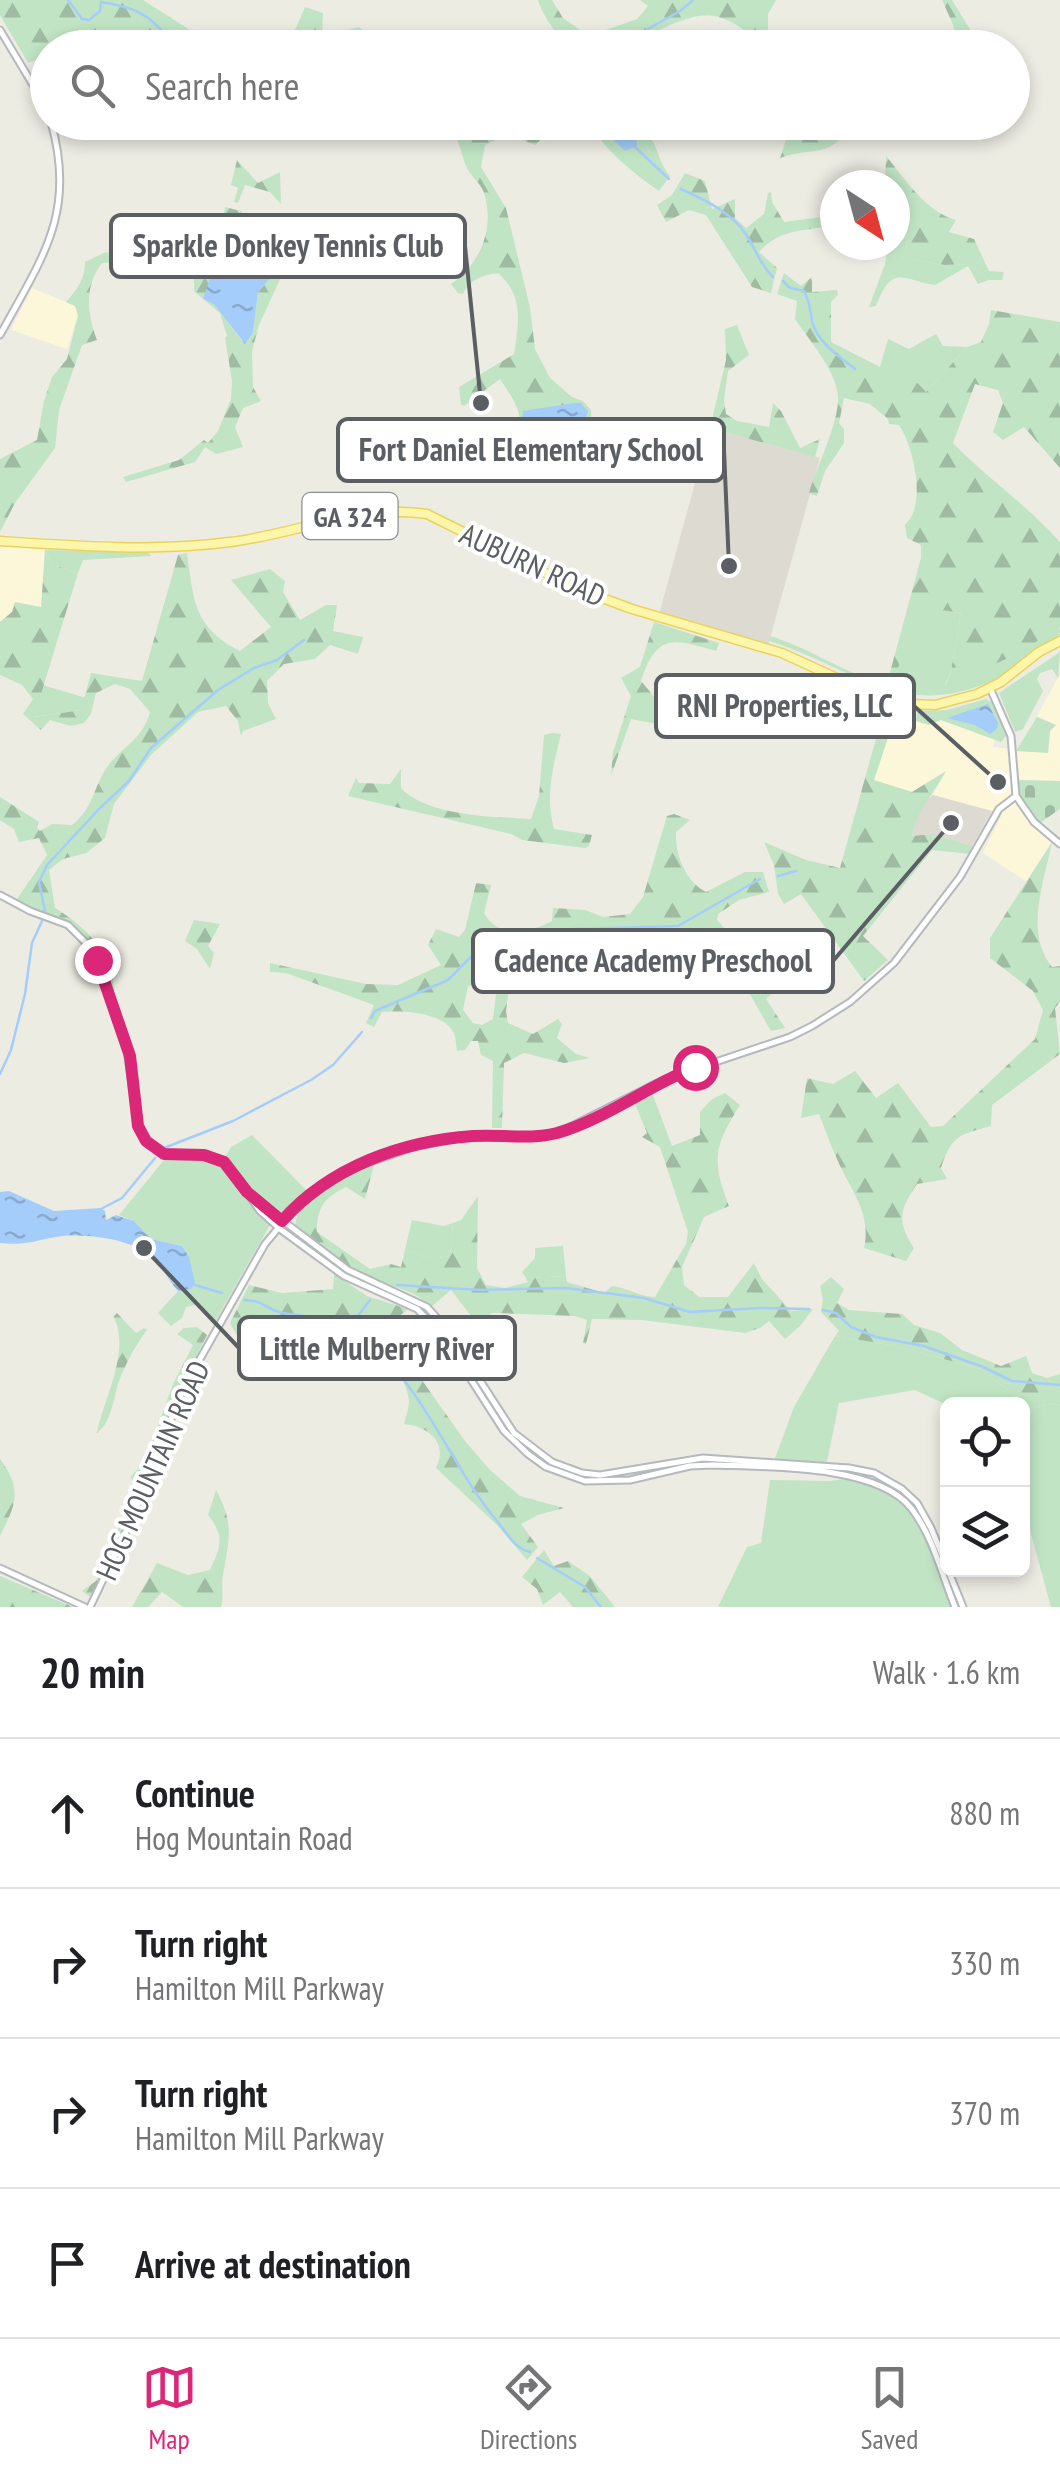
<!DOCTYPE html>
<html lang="en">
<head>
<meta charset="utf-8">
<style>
  :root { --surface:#fff; --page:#f6f6f6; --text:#202124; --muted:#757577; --line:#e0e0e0; --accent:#db2777 }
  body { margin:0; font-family:"PT Sans Narrow",sans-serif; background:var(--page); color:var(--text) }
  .controls { position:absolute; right:30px; bottom:30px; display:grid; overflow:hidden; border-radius:15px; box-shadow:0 5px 15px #0003 }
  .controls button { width:90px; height:90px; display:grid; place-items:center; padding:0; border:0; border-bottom:2px solid var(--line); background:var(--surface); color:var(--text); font:50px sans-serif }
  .compass { position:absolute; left:820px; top:170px; width:90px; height:90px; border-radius:50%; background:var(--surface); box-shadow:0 5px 15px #0003; rotate:144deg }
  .stop { position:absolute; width:30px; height:30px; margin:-22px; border:8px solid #db2777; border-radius:50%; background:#fff }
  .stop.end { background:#db2777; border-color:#fff; box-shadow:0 2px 10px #0008 }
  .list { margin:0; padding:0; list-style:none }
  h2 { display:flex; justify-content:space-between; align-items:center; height:130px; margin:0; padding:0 40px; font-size:42px }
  h2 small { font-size:32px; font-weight:400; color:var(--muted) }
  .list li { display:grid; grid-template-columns:65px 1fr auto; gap:30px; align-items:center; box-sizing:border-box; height:150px; padding:0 40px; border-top:2px solid var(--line) }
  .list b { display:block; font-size:38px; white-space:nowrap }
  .list p { margin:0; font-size:32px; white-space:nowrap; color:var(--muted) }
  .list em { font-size:32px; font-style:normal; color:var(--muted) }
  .icon { flex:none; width:55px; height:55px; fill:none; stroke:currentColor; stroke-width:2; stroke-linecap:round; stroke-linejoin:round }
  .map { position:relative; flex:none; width:1060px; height:1607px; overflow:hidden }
  .search { position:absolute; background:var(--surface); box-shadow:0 5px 15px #0003; left:30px; right:30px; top:30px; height:110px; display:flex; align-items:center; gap:25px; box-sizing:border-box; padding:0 35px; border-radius:55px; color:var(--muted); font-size:38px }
  .sheet { height:730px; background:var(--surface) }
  nav { display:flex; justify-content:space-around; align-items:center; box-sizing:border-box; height:140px; border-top:2px solid var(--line); background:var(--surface); font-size:28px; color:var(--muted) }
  nav a { display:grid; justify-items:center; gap:5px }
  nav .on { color:var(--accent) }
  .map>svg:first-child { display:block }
  .commercial { fill:#fcf7d9 }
  .education { fill:#dddbd1 }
  .green { fill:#c0e4c4 }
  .forest { fill:url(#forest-firs); fill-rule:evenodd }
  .cemetery { fill:url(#cemetery-stones) }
  .water { fill:url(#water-ripples) }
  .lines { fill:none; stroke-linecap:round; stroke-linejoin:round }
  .stream { stroke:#a4cdfb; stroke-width:2.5 }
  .minor-casing { stroke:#b5b8bd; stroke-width:9 }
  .major-casing { stroke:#ebd25d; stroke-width:11 }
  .minor { stroke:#fff; stroke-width:5 }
  .major { stroke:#fbf6a9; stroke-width:8 }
  .route { stroke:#db2777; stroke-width:12 }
  .labels { text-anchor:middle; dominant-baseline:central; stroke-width:8; stroke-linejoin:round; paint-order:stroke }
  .shield { fill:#fff; stroke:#8c8e92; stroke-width:2.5 }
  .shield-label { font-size:28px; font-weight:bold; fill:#5b5e63 }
  .street-label { font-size:30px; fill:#5b5e63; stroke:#fff }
  .leader { fill:none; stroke:#5b5e63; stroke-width:4 }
  .callout-dot { fill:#5b5e63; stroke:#fff; stroke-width:4 }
  .callout { fill:#fff; stroke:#5b5e63; stroke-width:4 }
  .callout-label { font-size:32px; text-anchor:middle; font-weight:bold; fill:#5b5e63 }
</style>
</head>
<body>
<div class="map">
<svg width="1060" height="1607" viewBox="0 0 1060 1607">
  <defs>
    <pattern id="forest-firs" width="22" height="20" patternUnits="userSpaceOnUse" patternTransform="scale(2.5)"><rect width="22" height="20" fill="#c0e4c4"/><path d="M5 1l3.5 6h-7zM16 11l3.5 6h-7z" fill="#9fbca3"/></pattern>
    <pattern id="cemetery-stones" width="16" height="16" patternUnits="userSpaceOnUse" patternTransform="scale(2.5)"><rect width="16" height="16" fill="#c0e4c4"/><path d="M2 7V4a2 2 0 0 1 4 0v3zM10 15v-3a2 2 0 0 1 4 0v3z" fill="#9fbca3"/></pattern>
    <pattern id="water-ripples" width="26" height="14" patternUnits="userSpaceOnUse" patternTransform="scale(2.5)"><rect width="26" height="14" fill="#a4cdfb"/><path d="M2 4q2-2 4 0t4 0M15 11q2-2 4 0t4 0" fill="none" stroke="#89aacf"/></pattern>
  </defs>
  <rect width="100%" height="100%" fill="#edece3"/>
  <!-- commercial -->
  <path class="commercial" d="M32,288l43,18 3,9 -11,34 -56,-19z
    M0,541l45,3 -3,64 -30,4 -12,10z
    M1060,674v107l-44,-1 5,20 31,42 -25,40 -44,-29 18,-37 -9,-5 -59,-16 11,-22 -32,19 -38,-11 22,-68 20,8 25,-1 41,15 13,5 -2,7 55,6 2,-23 5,-5 -18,-9z"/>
  <!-- education -->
  <path class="education" d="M710,428l110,30 -53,191 -109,-31z
    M933,795l59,16 -20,35 -37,-12 -23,3 7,-31z"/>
  <!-- green -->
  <path class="green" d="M591,123h10v5l35,6 -10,-11c31,0 28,35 44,53l-11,15c-23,-16 -58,-43 -68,-68z
    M902,211c14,11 6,32 0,47l43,7 23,-1 21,16 -11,4 -10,-18 -33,19c-31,-4 -42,-23 -59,21l-7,1 16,-43 3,-19h7l2,-28z
    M936,334l7,12 24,1 -41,45 -46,-25 8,-28 21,10z
    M45,550l104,3 2,3 -68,4 -5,13 -26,-9z
    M915,605l46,8 -10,58 -6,14 61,-26 47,-29 7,-1v6c-27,14 -50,40 -78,50 -86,33 -136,-21 -213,-44l1,-5c38,11 78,40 116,47v4z
    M1060,652l-2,26 -6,-9 -12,4 -3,6 6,12 -20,38 -8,3 -16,-39z
    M43,685l43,13 -5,12 -48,7z
    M986,699l8,5 14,29 -7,9 -60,-22 -12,5 -13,-4 1,-10 30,-1z
    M1037,717l19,8 -6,6 -2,22 -32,-2z
    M772,930l25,30 -1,13 -30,26 -25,-39 3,-9z
    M252,1135l55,56 -26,24h-5l-21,-16 -21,-31 -10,-9 7,-12z
    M165,1159c15,0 34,-3 48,1 26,8 35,49 57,65l-54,95 -5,-1 -11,-15 -14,3 -4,11 -11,8 -13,-13 20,-22 12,-2 -1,-32 -7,-11 -31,-7 -17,-18 -15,-6z
    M412,1220l32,6 9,-3 -3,32c-14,7 -31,1 -45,-5z
    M563,1246l3,30 -40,2 -4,-6 13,-14v-10z
    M835,1336l62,10 83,23 52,39 25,-5 3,2v202h-9l-29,-106v-97l-75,1 -32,-15 -76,13 -12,59 -53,-1 20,-54z
    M861,1477l22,3 52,60 21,67h-238l29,-60 14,-4 9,-63 59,1z"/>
  <!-- forest -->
  <path class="forest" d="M0,0h143l72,46 17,1 -184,1 -1,7 -19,8 -28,-48z
    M538,0h14l11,18 26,18 48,-17 11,-13 -8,-6h136l-8,14v22l11,11h-18c-13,-15 -26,-26 -46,-31 -22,-5 -66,17 -81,31h-72c-5,-18 -19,-28 -24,-47z
    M942,0h10l29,47h-47v-6l20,-1v-13z
    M305,7l18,6 -1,23 37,-9 14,10 62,-2 7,12h-155l-2,-8 11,-11z
    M436,123h122l-23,22 -28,-11 -22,11 -4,22 25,41 24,99 5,42 15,29 22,19 11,4 8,9 3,57c-15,27 -41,-8 -58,-19l-4,6 -19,-10c16,-25 1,-44 -13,-65l-36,27 -3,-1 -2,-18 55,-33c5,-32 10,-58 -16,-81 -15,2 -28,6 -35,21l-5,-1 -7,-9c30,-20 44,-57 33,-91 -4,-11 -14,-17 -18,-27 -9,-24 -4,-29 -30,-43z
    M838,123h14c-21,37 -38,23 -72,35l10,-30 31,2z
    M886,156c20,24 40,56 70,64l-7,12 25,7 15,32 15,1 -2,8h-13l-21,-16 -23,1 -44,-7 6,-12 2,-27 -7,-7 -7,15v-42h-10z
    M237,160l21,23 22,-11 1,32 -11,-12 -25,-7 -7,18 -4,-1 4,-14 -7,-3z
    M685,173l20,8 7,28 23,-10v19l11,10 18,-14 4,-21 3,-1 1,10 12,20 44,-6v10c-27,6 -49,3 -69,26l18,16 -6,25 -19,-6 -46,-72 -17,-5 -23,12 -9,-17 15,-10z
    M225,207l16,4 6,6 -1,9 -12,12 12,17 35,-4 1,24 -23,50 -7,26 1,36 8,14 -18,7 -8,19 8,20 -27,7 -11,-7 -10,15 -69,20 -3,-5 56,-17 25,-20 4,3 10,-12 13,-32 1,-18 -7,-43 2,-2 -7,-23 -26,-22v-33h9l18,-24zM261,265l12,10 -15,17 -5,40 -11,9 -28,-38 -10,-4 26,-28z
    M106,252l29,9 -33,2c-18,23 -15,51 -5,77l-15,5 -23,65 -4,38 -40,55 -15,29v-73l37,-19 7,-39 8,-24 15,-18 11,-43 -3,-10 -9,-4c11,-12 19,-23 19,-40z
    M784,273l17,13 11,-9v15l25,-2 1,5 -7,7v40l49,25 30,8 16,17 41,-45 14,-5 8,-18 2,-14 69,12v146l-36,-41 -21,13 -10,-8 10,-29 -5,-13 -23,-6 -22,59c34,35 74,62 107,99v86l-54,31 -61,28 6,-16 10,-58 -46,-7 -22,81h-7l35,-129v-13l-14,-7 -2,-13c22,-19 9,-78 -6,-100l-10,-1 -1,-5 -18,-15 -26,-6 -5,25 5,6v14l-19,28 -8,25 -8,-3c8,-27 31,-72 29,-98 -3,-26 -29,-55 -43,-76l2,-18 -20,-7z
    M737,325l12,30 -21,16 -4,29 2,14 11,7 32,6 4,-24 8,8 19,37 20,-9 -5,18 -105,-29 16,-68 -1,-31z
    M45,550l7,14 26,9 -44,144 47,-7 10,-37 51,8 36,-126 9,-2c7,48 6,74 53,98l31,-24 -40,-47 39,-11 15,12 -2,11 17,28 26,-15h11l-4,26 30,6 -5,17 -28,-9 -15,14 -31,5 -17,17 1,22 8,16 -33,12 -2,5 -3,-15 -12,-15 -28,6 -47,43 -37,49 -9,34 -19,15 -23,6 -14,11 6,38c33,20 55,44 60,83h-5c-18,-65 -37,-67 -95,-89l32,-47 -8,-17 -20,4 -5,-13 -14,-9v-23l39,25 -2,6 3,3 12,-7 20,1c24,-19 21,-41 38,-62 16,-18 34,-27 40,-51l-20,-23 -15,-5 -19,9 -5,21 -7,9 -13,3 -21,-6 -9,10 -18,-16 10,-15 -11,-14 -22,-10v-53l12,-10 3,-10 26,5z
    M654,622l65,21 -3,8c-42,-12 -59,-19 -75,30l27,32 -5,12 -32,-6 -20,57 2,-24 18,-56 -10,-18 19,-11z
    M884,710l12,3 -22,67 38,12 34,-21c-15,28 -26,32 -34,65l22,-2 38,12 -2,8 -38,-4 -69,86 25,24 -24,21 -63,-87 -17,10 -6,-10 -4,-29 -10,-23 42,18 34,8z
    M552,733l9,1c-8,33 -16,62 -7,95l38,6 -3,11 -4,2 -63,-8 -11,-6 -163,-38 8,-18 3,5 31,1 11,-15v19c26,28 93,29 130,31l8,-23 5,-61z
    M674,814l16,6 -14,12c-1,22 9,49 30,60l39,-20h18l6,20 -30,8 -21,14 -1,6 27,31 -3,9 44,68 -14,3 -50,-87 -28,-14 -25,2 -19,19c-23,-19 -25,-22 -53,-12l-2,15c-11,-7 -19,-6 -30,0l-2,-12 -47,1 -9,68 2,12 25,11 25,-15 4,5 -5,14 19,16 14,4 -26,5 -40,-10 -20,10 -2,65h-10l1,-67 -12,-6 -3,-14h-7l-6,9 -8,1c-1,-6 -1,-12 -3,-18 -11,-21 -51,-23 -72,-21l-8,15 -8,-4 8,-18 -88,-32 -16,-1v-9l96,21 32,1 43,-20 -13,-20 8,-16 23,8 6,-7 11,-47 15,2 -7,28c14,26 46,20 68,8l1,-13 32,2 18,7 27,-3 13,-17 24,-81zM484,984l12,10 -3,25 -11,6 -9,-2 -10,-13 5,-24z
    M1052,842c-8,41 -28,90 0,125l8,-1v36l-5,6 5,46 -68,51 -1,21c-31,9 -39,8 -50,42l6,11 -30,5c-17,25 -21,37 -3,64l-8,13 -42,-13c8,-36 -14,-58 -27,-89 -7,-15 -12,-30 -18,-45l-18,4 6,-40 26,6 22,-13 21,27 22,-15 33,44 12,-1 92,-87 8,-29 -10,-19 -43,-33v-20z
    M194,920l26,4 -12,22 6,7 -4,16 -13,-20 -12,-8z
    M651,1090l21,56 28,-11v-23l12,-13 13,-6 15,12c-27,43 -28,56 -11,101l-25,11 -22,50 2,18 15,12h29l26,-34 8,16 29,32 22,-2 -12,16 -16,14 -16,-18 -9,7 -15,5 -103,-13 -50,-1 -6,25 -3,-1 4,-23 -12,-4 -82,-3 -18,8 -24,-31 -20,17c-16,-17 -36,-19 -57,-27 -28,-11 -60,-32 -79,-55 4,-32 52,-49 79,-60l-9,34 -19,-12c-22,11 -29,20 -29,45l53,37 21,-5 10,3 4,-17c14,6 31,12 45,5l3,-32 8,-3 17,-24 -1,72 9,17 19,3 23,-6 -2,-4 40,-2 1,6 37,11 8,-7c16,2 28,11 43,11l31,-53 2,-12 -28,-85 -18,-10 5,-4 -14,-34z
    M334,1274l33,22 41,13 -23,19 80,113 25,29 30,26 44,12 -26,7 -17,9 17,23 -11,13 -30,-35 -61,-57c13,-26 -9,-42 -32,-44 2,-7 5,-16 5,-23 -3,-35 -43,-68 -76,-73 -22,-3 -41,9 -61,12 -11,1 -20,0 -31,3l-11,-20 19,-38 33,8 51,-4z
    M831,1277l13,12 -7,14 12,7 53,4 12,11 26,8 22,17 39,16 25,-10 6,17 15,5 13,-4v31l-3,-2 -25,5 -52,-39 -83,-23 -62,-10 4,-5 -18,-19 2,-12 -3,-14z
    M117,1313l19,20 8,-5 3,2c-12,16 -21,33 -28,51 -6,17 -7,41 -22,52 6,-34 35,-83 16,-117z
    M197,1327l10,8c-44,83 -74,174 -114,259l-4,2 -7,-5 14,-10 38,-89 -3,-16 14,-14 28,-78 20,-39 -16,-11 7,-6z
    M0,1459c23,31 16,45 0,77z
    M216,1490c19,35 13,48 7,85 -2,11 1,21 -2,32h-38l-21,-15 -14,15h-16l25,-44 31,12 22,-5c11,-23 15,-34 -2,-55z
    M544,1550l10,16 14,-5 22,15 25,31h-42l-13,-15 -17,13 -6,-16 -15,-12z
    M0,1576l73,31h-73z"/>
  <!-- cemetery -->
  <path class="cemetery" d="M1015,780l45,1v28l-20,14 -19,-23z"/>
  <!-- water -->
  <path class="water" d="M601,123h25l10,11 1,12 -12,5 -24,-23z
    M261,265l12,10 -15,17 -5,40 -8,12 -31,-40 -11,-5 8,-24z
    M574,403h7l7,8 -5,17 8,26 -4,18 -9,4 -57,-47 2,-18z
    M988,704l10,19 -1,6 -7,5 -15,-9 -28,-7z
    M9,1191l45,20 46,-3 5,3 1,9 10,-5 18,6 17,18 31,7 7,11 6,26 -4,6 -13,2c-10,-11 -18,-28 -30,-37 -19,-15 -61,-20 -85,-18 -26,3 -33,10 -63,7v-51z"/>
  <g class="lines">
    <!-- stream -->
    <path class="stream" d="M68,0l14,19 7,1 11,-9 1,-9c20,4 36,6 52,20 12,10 15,19 30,26
      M614,48l66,-37 13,-11
      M634,146l35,33
      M681,189c24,11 52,24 66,47 9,14 14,30 26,41
      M783,281l7,7 14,3c6,11 6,19 8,30 4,20 28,36 43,48
      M778,876l18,-5
      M45,911l-6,-29 8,-17 53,-57 29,-27 22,-33 67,-58 36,-22 23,-8 27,-20
      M371,1018l4,-7 73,-31 25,-25 29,-16 42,-9 134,-4 82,-47
      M0,1074l11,-24 14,-56 7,-51 10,-22
      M164,1148l69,-27 78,-41 22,-15 29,-33
      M99,1210l23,-12 33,-40
      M195,1285l27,8
      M397,1285l84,5 85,-2 78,10 46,14 69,-4 50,1
      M244,1300c22,1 20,8 35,12 18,5 42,3 60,12 78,39 104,133 158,197 10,12 17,27 33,31
      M823,1310l13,3 15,14 25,10 48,9 59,21 29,14 48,4
      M340,1323l17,-6 13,-17
      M537,1558l48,29 16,20"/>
    <!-- minor casing -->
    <g class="minor-casing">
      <path id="minor" d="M0,30l48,80
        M0,335c42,-77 77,-122 51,-213
        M990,688l21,48 5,60 18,26 26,22
        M0,895l30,16 38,14 22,22 36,97 12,81 11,20 15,8 40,2 22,8 34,48 20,18 64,47 73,33 24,24 63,98 24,23 18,13 39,14 45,-1 60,-14 22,-1c53,2 165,-1 199,43 22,28 31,67 44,99
        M253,1198l95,72 79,37 19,21 68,105 38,29 30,11 18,2 103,-17 146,10 25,5 28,16 15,14 14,25 17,41
        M0,1568l85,39
        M948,1570l15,37
        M90,1607l39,-82 54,-136 82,-145 35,-42 41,-30 72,-25 56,-11h63l28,-4 105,-53 125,-42 22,-11 38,-24 44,-39 66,-86 39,-68 17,-13"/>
    </g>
    <!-- major casing -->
    <g class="major-casing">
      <path id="major" d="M0,541c75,5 155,11 230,1 67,-8 129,-38 197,-28l151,75 54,20 150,44 96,44 33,7 24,1 42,-11 24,-12 38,-30 21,-11"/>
    </g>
    <!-- minor -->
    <use href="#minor" class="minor"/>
    <!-- major -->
    <use href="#major" class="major"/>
  </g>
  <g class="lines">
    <!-- route -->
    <path class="route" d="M97,960l33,96 8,70 8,15 18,13 40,1 20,7 23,30 35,29c48,-54 120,-80 191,-85 27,-2 57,4 84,-3 48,-14 91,-47 138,-66"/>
  </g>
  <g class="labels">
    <!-- shield labels -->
    <rect class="shield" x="302.5" y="493" width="95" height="46" rx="8"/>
    <g class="shield-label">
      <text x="350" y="516">GA 324</text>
    </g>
    <!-- street labels -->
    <g class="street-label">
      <text transform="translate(533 564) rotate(25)">AUBURN ROAD</text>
      <text transform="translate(152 1470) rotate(-66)">HOG MOUNTAIN ROAD</text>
    </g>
  </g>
  <!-- callouts -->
  <path class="leader" d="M481 403L465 246M729 566L724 450M998 782L914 706M951 823L833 961M144 1248L239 1348"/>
  <g class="callout-dot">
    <circle cx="481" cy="403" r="10"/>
    <circle cx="729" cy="566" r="10"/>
    <circle cx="998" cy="782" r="10"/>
    <circle cx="951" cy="823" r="10"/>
    <circle cx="144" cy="1248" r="10"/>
  </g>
  <g class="callout">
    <rect x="111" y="215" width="354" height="62" rx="10"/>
    <rect x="338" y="419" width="386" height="62" rx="10"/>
    <rect x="656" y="675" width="258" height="62" rx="10"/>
    <rect x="473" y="930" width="360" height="62" rx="10"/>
    <rect x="239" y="1317" width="276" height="62" rx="10"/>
  </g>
  <g class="callout-label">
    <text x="288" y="257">Sparkle Donkey Tennis Club</text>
    <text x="531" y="461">Fort Daniel Elementary School</text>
    <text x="785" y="717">RNI Properties, LLC</text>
    <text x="653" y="972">Cadence Academy Preschool</text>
    <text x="377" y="1360">Little Mulberry River</text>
  </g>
</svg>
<div class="controls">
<button><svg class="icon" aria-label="locate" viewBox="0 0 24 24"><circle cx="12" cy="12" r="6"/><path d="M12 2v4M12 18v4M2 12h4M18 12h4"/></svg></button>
<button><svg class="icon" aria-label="layers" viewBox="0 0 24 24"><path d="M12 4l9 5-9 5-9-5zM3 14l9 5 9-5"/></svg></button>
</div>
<svg class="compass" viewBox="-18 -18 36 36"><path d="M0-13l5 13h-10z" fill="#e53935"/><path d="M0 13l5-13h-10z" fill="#757577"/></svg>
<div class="stop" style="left:695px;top:1067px"></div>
<div class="stop end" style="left:97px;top:960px"></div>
<div class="search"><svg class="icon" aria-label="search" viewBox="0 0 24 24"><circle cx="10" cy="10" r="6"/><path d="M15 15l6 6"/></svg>Search here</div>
</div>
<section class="sheet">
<h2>20 min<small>Walk · 1.6 km</small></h2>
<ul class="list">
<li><svg class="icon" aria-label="ahead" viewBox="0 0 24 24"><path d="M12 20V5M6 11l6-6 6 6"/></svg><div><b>Continue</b><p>Hog Mountain Road</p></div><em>880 m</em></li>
<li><svg class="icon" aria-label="right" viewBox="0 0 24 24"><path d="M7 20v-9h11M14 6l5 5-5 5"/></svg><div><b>Turn right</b><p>Hamilton Mill Parkway</p></div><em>330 m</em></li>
<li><svg class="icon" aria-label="right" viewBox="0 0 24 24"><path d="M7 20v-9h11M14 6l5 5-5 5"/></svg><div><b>Turn right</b><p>Hamilton Mill Parkway</p></div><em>370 m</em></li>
<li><svg class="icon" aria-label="arrive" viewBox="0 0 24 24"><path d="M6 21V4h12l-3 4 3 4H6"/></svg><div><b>Arrive at destination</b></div></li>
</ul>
</section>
<nav>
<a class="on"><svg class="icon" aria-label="map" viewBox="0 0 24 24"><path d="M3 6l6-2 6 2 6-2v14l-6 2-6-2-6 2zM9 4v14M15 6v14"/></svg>Map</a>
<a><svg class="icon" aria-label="directions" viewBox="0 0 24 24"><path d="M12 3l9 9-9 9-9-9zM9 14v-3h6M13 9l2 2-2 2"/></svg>Directions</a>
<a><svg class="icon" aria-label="saved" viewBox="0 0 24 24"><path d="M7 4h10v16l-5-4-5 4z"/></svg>Saved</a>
</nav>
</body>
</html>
